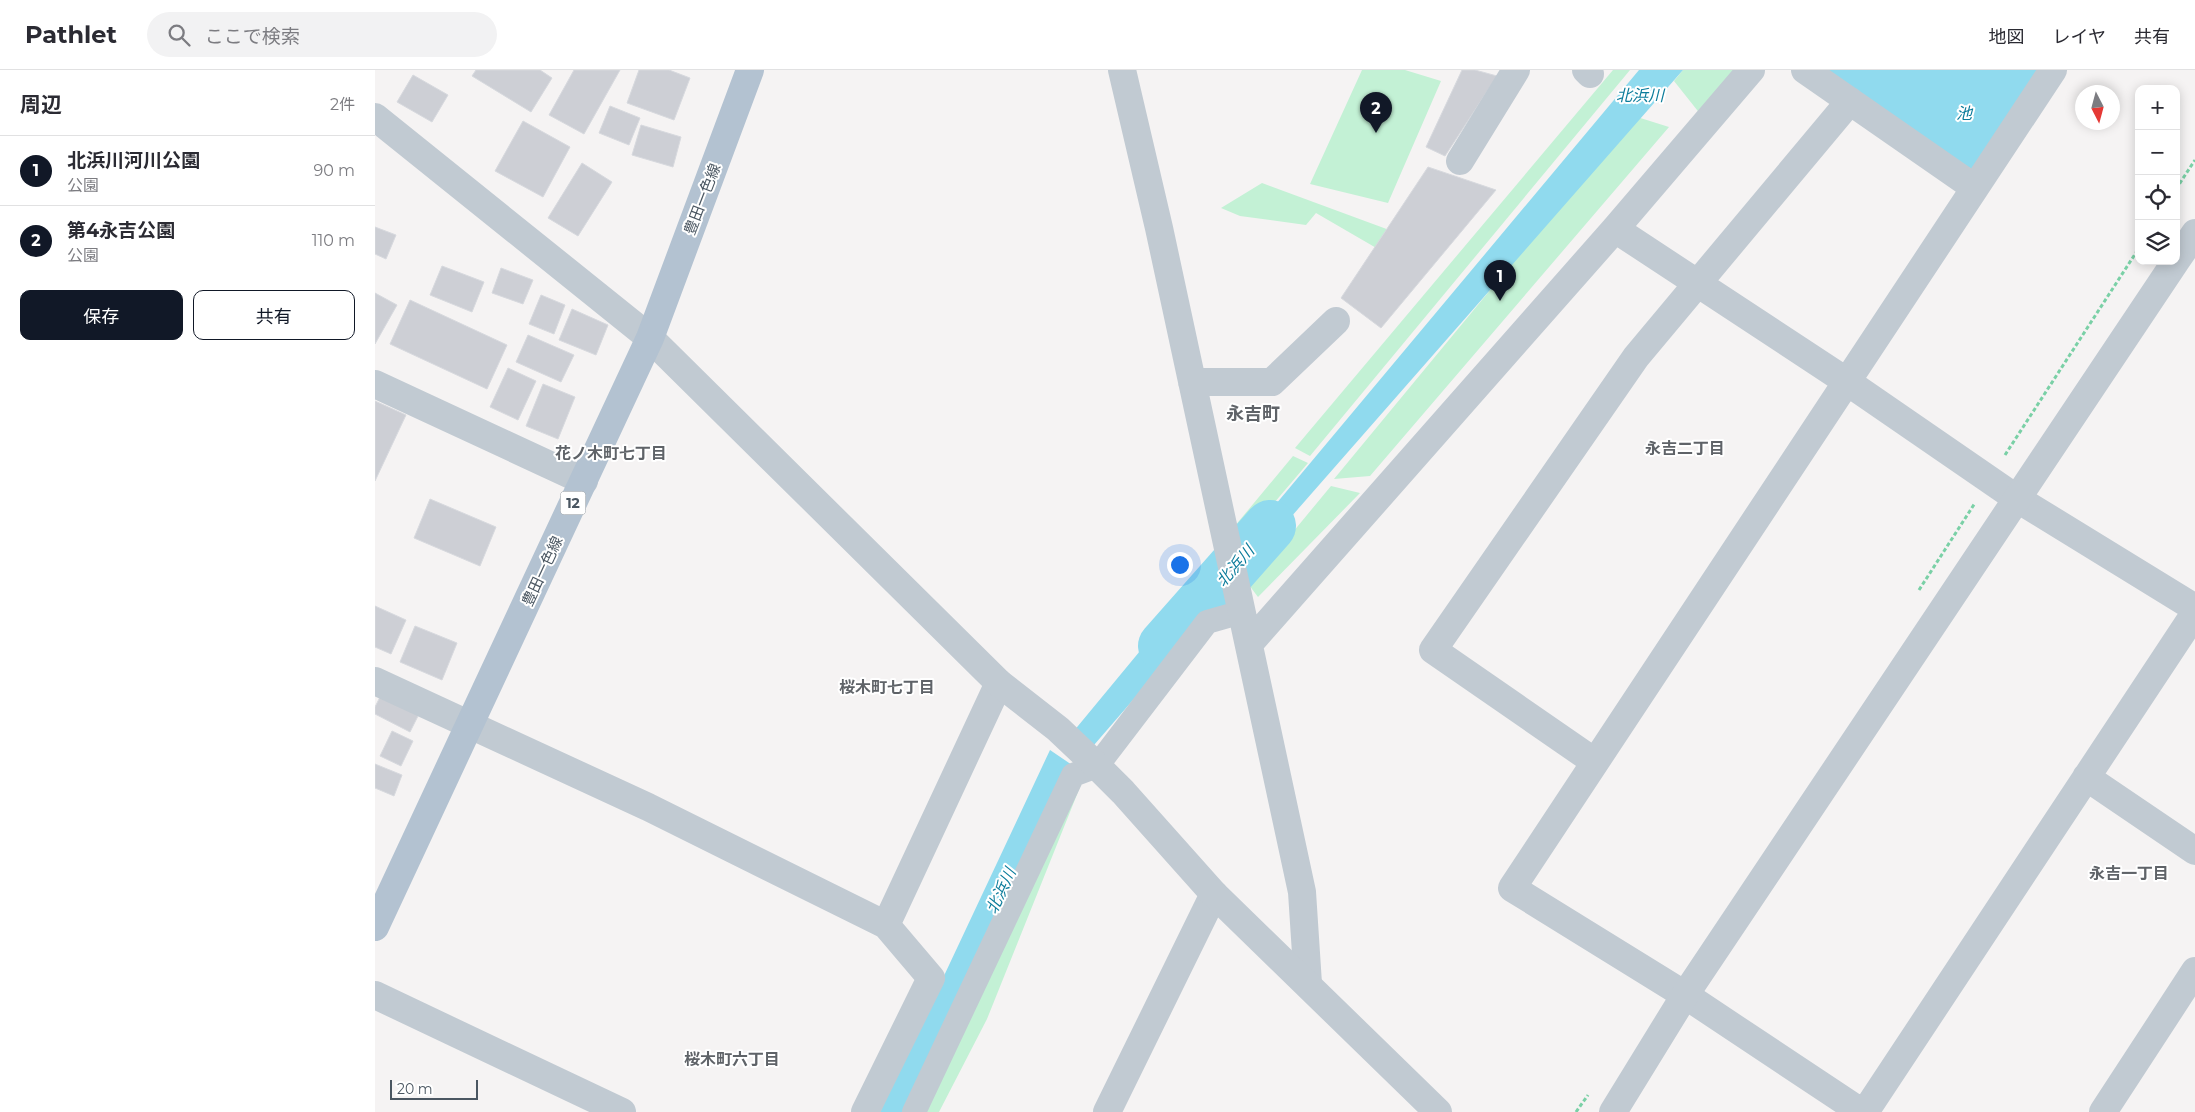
<!DOCTYPE html>
<html lang="ja">
<head>
<meta charset="utf-8">
<style>
  :root { --surface:#fff; --page:#f2f2f3; --text:#2b2b33; --muted:#7c7c81; --line:#e1e1e2; --accent:#111827 }
  body { margin:0; font-family:Montserrat,"Noto Sans JP",sans-serif; background:var(--page); color:var(--text) }
  .controls { position:absolute; right:15px; top:15px; display:grid; overflow:hidden; border-radius:10px; box-shadow:0 2px 12px #0003 }
  .controls button { width:45px; height:45px; display:grid; place-items:center; padding:0; border:0; border-bottom:1px solid var(--line); background:var(--surface); color:var(--text); font:25px sans-serif }
  .compass { position:absolute; left:1700px; top:15px; width:45px; height:45px; border-radius:50%; background:var(--surface); box-shadow:0 2px 12px #0003; rotate:174deg }
  .scale { position:absolute; left:15px; bottom:12px; width:88px; box-sizing:border-box; padding-left:5px; border:2px solid #4a5661; border-top:0; font-size:14px; line-height:18px; white-space:nowrap; color:#4a5661; -webkit-text-stroke:4px #fff; paint-order:stroke }
  .you { position:absolute; left:804px; top:494px; width:18px; height:18px; margin:-12px; border:4px solid #fff; border-radius:50%; background:#1a73e8; box-shadow:0 0 0 8px #1a73e833 }
  .badge { display:grid; place-items:center; width:32px; height:32px; border-radius:50%; background:var(--accent); color:#fff; font-size:16px; font-weight:700 }
  .pin { position:absolute; translate:-50% -41px; filter:drop-shadow(0 1px 2px #0008) }
  .pin::after { content:''; position:absolute; top:26px; width:18px; height:15px; background:inherit; clip-path:polygon(0 0,100% 0,50% 100%) }
  .list { margin:0; padding:0; list-style:none }
  h2 { display:flex; justify-content:space-between; align-items:center; height:65px; margin:0; padding:0 20px; font-size:21px }
  h2 small { font-size:16px; font-weight:400; color:var(--muted) }
  .list li { display:grid; grid-template-columns:32px 1fr auto; gap:15px; align-items:center; box-sizing:border-box; height:70px; padding:0 20px; border-top:1px solid var(--line) }
  .list b { display:block; font-size:19px; white-space:nowrap }
  .list p { margin:0; font-size:16px; white-space:nowrap; color:var(--muted) }
  .list em { font-size:16px; font-style:normal; color:var(--muted) }
  .actions { display:flex; gap:10px; padding:15px 20px }
  .actions a { flex:1; padding:11px 0; border:1px solid var(--accent); border-radius:10px; text-align:center; font-size:18px; color:var(--accent) }
  .actions .main { background:var(--accent); color:#fff }
  .icon { flex:none; width:28px; height:28px; fill:none; stroke:currentColor; stroke-width:2; stroke-linecap:round; stroke-linejoin:round }
  .map { position:relative; flex:none; width:1820px; height:1042px; overflow:hidden }
  header { display:flex; align-items:center; gap:30px; box-sizing:border-box; height:70px; padding:0 25px; background:var(--surface); border-bottom:1px solid var(--line) }
  header strong { font-size:24px }
  nav { display:flex; gap:28px; margin-inline-start:auto; font-size:18px }
  .search { width:350px; height:45px; background:var(--page); display:flex; align-items:center; gap:12px; box-sizing:border-box; padding:0 18px; border-radius:28px; color:var(--muted); font-size:19px }
  main { display:flex }
  aside { flex:1; background:var(--surface) }
  .map>svg:first-child { display:block }
  .green { fill:#c3f1d5 }
  .water { fill:#90daee }
  .lines { fill:none; stroke-linecap:round; stroke-linejoin:round }
  .river { stroke:#90daee; stroke-width:52 }
  .building { fill:#cdcfd5; stroke:#d7d9de }
  .path { stroke:#7ad0a6; stroke-width:3; stroke-dasharray:4 2.5; stroke-linecap:butt }
  .pedestrian { stroke:#c1cad2; stroke-width:24 }
  .minor { stroke:#c1cad2; stroke-width:28 }
  .tertiary { stroke:#c1cad2; stroke-width:28 }
  .primary { stroke:#b3c2d1; stroke-width:28 }
  .labels { text-anchor:middle; dominant-baseline:central; stroke-width:4; stroke-linejoin:round; paint-order:stroke }
  .shield { fill:#fff; stroke:#808990; stroke-width:1 }
  .shield-label { font-size:14px; font-weight:bold; fill:#4a5661 }
  .street-label { font-size:15px; fill:#4a5661; stroke:#fff }
  .water-label { font-size:16px; font-style:italic; fill:#0c7c9b; stroke:#fff }
  .neighbourhood-label { font-size:16px; font-weight:bold; fill:#5f6368; stroke:#fff }
  .quarter-label { font-size:18px; font-weight:bold; fill:#5f6368; stroke:#fff }
</style>
</head>
<body>
<header>
<strong>Pathlet</strong>
<div class="search"><svg class="icon" aria-label="search" viewBox="0 0 24 24"><circle cx="10" cy="10" r="6"/><path d="M15 15l6 6"/></svg>ここで検索</div>
<nav><a>地図</a><a>レイヤ</a><a>共有</a></nav>
</header>
<main>
<aside>
<h2>周辺<small>2件</small></h2>
<ul class="list">
<li><span class="badge">1</span><div><b>北浜川河川公園</b><p>公園</p></div><em>90 m</em></li>
<li><span class="badge">2</span><div><b>第4永吉公園</b><p>公園</p></div><em>110 m</em></li>
</ul>
<div class="actions"><a class="main">保存</a><a>共有</a></div>
</aside>
<div class="map">
<svg width="1820" height="1042" viewBox="0 0 1820 1042">
  <rect width="100%" height="100%" fill="#f5f3f3"/>
  <!-- green -->
  <path class="green" d="M987,0h43l36,11 -53,122 -78,-19z
    M1238,0h17l-320,386 -15,-8z
    M1308,0h52l-34,45 -27,-34z
    M1259,46l35,11 -299,349 -36,3z
    M887,113l130,48 -14,18 -62,-36 -10,12 -66,-9 -19,-8z
    M918,386l15,7 -63,74 -11,-10z
    M956,416l29,7 -102,104 -9,-12z
    M707,712l-95,237 -48,93h-29z"/>
  <!-- water -->
  <path class="water" d="M1264,0h44l-442,504 -1,-27z
    M1448,0h223l-69,103z
    M832,500l7,35 -10,13 -110,127 -21,-13z
    M675,680l25,17 -166,345h-29z"/>
  <g class="lines">
    <!-- river -->
    <path class="river" d="M789,576l106,-120"/>
  </g>
  <!-- building -->
  <path class="building" d="M101,0h64l12,8 -21,34 -59,-36z
    M199,0h46l-36,64 -35,-19z
    M264,0h30l21,8 -16,42 -47,-17z
    M1087,0h13l22,6 -52,80 -19,-9z
    M38,5l35,20 -16,27 -35,-20z
    M235,36l30,12 -11,27 -30,-12z
    M148,51l47,26 -27,50 -48,-26z
    M266,55l40,12 -8,30 -41,-12z
    M207,93l30,19 -34,54 -30,-18z
    M1053,97l68,23 -115,138 -40,-30z
    M0,157l21,8 -10,24 -11,-5z
    M67,196l42,16 -12,30 -42,-17z
    M126,198l32,12 -10,24 -31,-11z
    M0,223l22,12 -22,39z
    M166,225l24,10 -11,29 -25,-10z
    M35,230l97,45 -20,44 -97,-45z
    M197,239l36,16 -12,30 -37,-15z
    M153,265l46,20 -13,27 -45,-20z
    M133,298l28,13 -18,39 -28,-13z
    M168,314l32,13 -17,42 -32,-13z
    M0,331l31,14 -31,66z
    M55,429l66,28 -16,39 -66,-28z
    M0,536l31,14 -15,34 -16,-7z
    M40,556l42,17 -15,37 -42,-18z
    M7,623l38,19 -10,20 -35,-18v-7z
    M17,661l21,10 -12,25 -21,-10z
    M0,694l27,11 -8,21 -19,-8z"/>
  <g class="lines">
    <!-- path -->
    <path class="path" d="M1801,119l19,-29
      M1630,385l134,-207
      M1544,520l56,-87
      M1201,1042l12,-17"/>
    <!-- pedestrian -->
    <path class="pedestrian" d="M539,1042l159,-337 24,-9 110,-144 35,-10"/>
    <!-- minor -->
    <path class="minor" d="M747,0l37,158 143,664 6,92
      M1211,0l4,4
      M1430,0l170,118
      M1085,91l56,-91
      M1240,159l231,152 170,117 179,110
      M817,312h80l64,-61
      M0,314l209,97
      M874,574l366,-415 136,-159
      M0,611l273,126 238,118 45,53 -66,134
      M1220,692l-162,-112 203,-293 214,-256
      M1711,707l109,74
      M511,855l113,-242
      M732,1042l107,-218
      M1486,1042l-176,-117 -173,-107 541,-818
      M1490,1042l330,-499
      M1728,1042l92,-141"/>
    <!-- tertiary -->
    <path class="tertiary" d="M0,47l275,221 349,345 59,46 39,37 26,26 91,102 224,218
      M1801,191l19,-28
      M0,925l247,117
      M1238,1042l72,-117 491,-734"/>
    <!-- primary -->
    <path class="primary" d="M0,857l275,-589 100,-268"/>
  </g>
  <g class="labels">
    <!-- shield labels -->
    <rect class="shield" x="185.5" y="421.5" width="25" height="23" rx="4"/>
    <g class="shield-label">
      <text x="198" y="433">12</text>
    </g>
    <!-- street labels -->
    <g class="street-label">
      <text transform="translate(327 129) rotate(-69)">豊田一色線</text>
      <text transform="translate(167 501) rotate(-65)">豊田一色線</text>
    </g>
    <!-- water labels -->
    <g class="water-label">
      <text x="1265" y="25">北浜川</text>
      <text x="1589" y="43">池</text>
      <text transform="translate(860 496) rotate(-49)">北浜川</text>
      <text transform="translate(626 821) rotate(-65)">北浜川</text>
    </g>
    <!-- neighbourhood labels -->
    <g class="neighbourhood-label">
      <text x="1310" y="378">永吉二丁目</text>
      <text x="236" y="383">花ノ木町七丁目</text>
      <text x="512" y="617">桜木町七丁目</text>
      <text x="1754" y="803">永吉一丁目</text>
      <text x="357" y="989">桜木町六丁目</text>
    </g>
    <!-- quarter labels -->
    <g class="quarter-label">
      <text x="878" y="344">永吉町</text>
    </g>
  </g>
</svg>
<div class="controls">
<button>+</button>
<button>−</button>
<button><svg class="icon" aria-label="locate" viewBox="0 0 24 24"><circle cx="12" cy="12" r="6"/><path d="M12 2v4M12 18v4M2 12h4M18 12h4"/></svg></button>
<button><svg class="icon" aria-label="layers" viewBox="0 0 24 24"><path d="M12 4l9 5-9 5-9-5zM3 14l9 5 9-5"/></svg></button>
</div>
<svg class="compass" viewBox="-18 -18 36 36"><path d="M0-13l5 13h-10z" fill="#e53935"/><path d="M0 13l5-13h-10z" fill="#7c7c81"/></svg>
<div class="scale">20 m</div>
<div class="you"></div>
<div class="pin badge" style="left:1125px;top:231px">1</div>
<div class="pin badge" style="left:1001px;top:63px">2</div>
</div>
</main>
</body>
</html>
